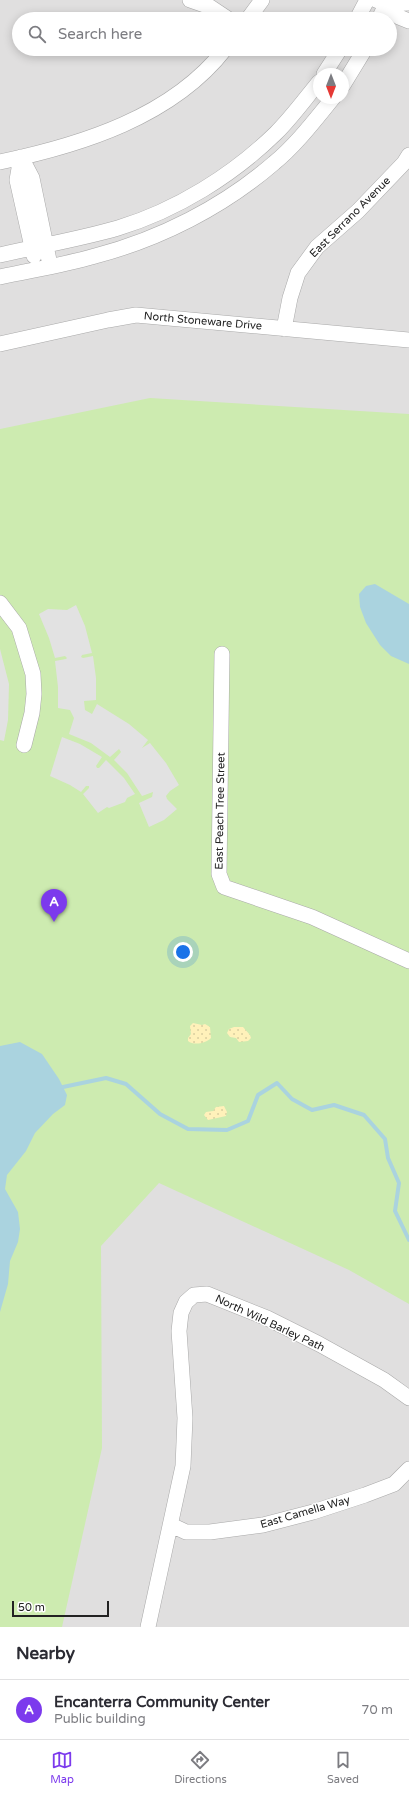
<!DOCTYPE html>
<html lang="en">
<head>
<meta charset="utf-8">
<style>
  :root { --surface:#fff; --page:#f2f2f3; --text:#2b2b33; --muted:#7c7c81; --line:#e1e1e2; --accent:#7c3aed }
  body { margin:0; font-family:"Varela Round",sans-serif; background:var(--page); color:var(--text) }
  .compass { position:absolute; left:313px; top:68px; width:36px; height:36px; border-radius:50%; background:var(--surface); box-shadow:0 2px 10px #0003; rotate:180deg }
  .scale { position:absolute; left:12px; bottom:10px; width:97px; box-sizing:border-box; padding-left:4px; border:2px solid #222; border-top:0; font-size:11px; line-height:14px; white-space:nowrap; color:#222; -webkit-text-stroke:3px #fff; paint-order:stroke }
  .you { position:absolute; left:183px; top:952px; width:14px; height:14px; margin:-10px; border:3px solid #fff; border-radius:50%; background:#1a73e8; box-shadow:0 0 0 6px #1a73e833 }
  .badge { display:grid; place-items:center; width:26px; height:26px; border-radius:50%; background:var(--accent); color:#fff; font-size:13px; font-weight:700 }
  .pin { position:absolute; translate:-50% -33px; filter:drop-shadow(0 1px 2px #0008) }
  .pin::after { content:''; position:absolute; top:21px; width:14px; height:12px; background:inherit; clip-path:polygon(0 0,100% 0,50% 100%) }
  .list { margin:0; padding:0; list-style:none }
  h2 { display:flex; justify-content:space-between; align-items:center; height:52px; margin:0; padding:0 16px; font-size:17px }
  h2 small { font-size:13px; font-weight:400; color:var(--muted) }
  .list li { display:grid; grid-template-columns:26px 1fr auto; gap:12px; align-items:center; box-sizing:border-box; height:60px; padding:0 16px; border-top:1px solid var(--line) }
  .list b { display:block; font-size:15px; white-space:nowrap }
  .list p { margin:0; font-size:13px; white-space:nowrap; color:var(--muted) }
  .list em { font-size:13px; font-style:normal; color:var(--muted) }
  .icon { flex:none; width:22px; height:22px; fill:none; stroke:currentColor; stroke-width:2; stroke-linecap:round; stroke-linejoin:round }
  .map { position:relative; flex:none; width:409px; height:1627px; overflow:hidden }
  .search { position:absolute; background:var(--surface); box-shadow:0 2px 10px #0003; left:12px; right:12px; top:12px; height:44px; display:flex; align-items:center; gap:10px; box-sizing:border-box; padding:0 14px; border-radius:22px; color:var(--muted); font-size:15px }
  .sheet { height:112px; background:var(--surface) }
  nav { display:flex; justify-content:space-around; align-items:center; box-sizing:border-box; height:56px; border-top:1px solid var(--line); background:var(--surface); font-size:11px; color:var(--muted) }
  nav a { display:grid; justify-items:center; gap:2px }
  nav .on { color:var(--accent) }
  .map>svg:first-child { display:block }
  .residential { fill:#e0dfdf; fill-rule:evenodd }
  .grass { fill:#cdebb0 }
  .sand { fill:url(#sand-dots) }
  .parking { fill:#e2e2e2 }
  .water { fill:#aad3df }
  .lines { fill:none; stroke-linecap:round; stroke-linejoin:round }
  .stream { stroke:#aad3df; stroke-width:4 }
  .minor-casing { stroke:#a9a9a9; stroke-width:16 }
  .minor { stroke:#fff; stroke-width:15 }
  .labels { text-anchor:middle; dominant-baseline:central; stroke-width:3; stroke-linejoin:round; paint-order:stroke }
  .street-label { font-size:11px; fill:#222; stroke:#fff }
</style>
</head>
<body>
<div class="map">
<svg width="409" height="1627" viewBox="0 0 409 1627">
  <defs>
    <pattern id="sand-dots" width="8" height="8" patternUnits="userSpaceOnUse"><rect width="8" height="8" fill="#fff1ba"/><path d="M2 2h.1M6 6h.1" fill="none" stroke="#dacea0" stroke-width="1.8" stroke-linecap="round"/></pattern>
  </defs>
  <rect width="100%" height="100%" fill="#f2efe9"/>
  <!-- residential -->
  <path class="residential" d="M0,0h409v1627h-409zM19,19h371v30h-371zM319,74h24v24h-24z"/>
  <!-- grass -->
  <path class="grass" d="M150,398l259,16v890l-60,-34 -190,-87 -58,63 1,202 -40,179h-62v-1198z"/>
  <!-- sand -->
  <path class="sand" d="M193,1023l9,2 3,-1 5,3 1,11c-5,5 -17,8 -23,3v-3l3,-4 -1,-8z
    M234,1027h9l7,8 1,3 -3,3 -9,1 -3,-4 -6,-1 -3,-4 2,-4z
    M224,1106l3,6 -1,4 -18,4 -4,-5 2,-3 7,-1 3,-4z"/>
  <!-- parking -->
  <path class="parking" d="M76,605l9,21 7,27 -10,2 -1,2 2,1 10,-2 3,22v22l-12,1 1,9 7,4 5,-10 32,20 19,16 -6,8 8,-5 16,20 13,22 -9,6 -4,5 1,3 10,10 -13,11 -15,7 -10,-24 13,-6 1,-5 -11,4 -15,-23 -13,-13 7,-8 -2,-3 -9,8 -19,-14 -22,-9 5,-16 -4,-8 -12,-2v-21l-3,-26 11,-2 1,-1 -2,-2 -10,2 -6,-20 -10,-24 9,-5 19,1z
    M0,649l9,35 -1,36 -4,21 -4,-1z
    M62,737l18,7 22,13 -6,9 1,2h2l7,-8 18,18 11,16 -8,4 -2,4 -16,6 -2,-1 -9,6 -15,-19 6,-6v-2h-3l-5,6 -11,-7 -20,-9z"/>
  <!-- water -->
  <path class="water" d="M375,584l34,20v60l-18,-8 -11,-11 -14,-22 -6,-16 -1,-13 7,-8z
    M20,1042l22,12 17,25 8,16 -2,10 -12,9 -18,19 -9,18 -19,24 -2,14 13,23 2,17 -2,13 -8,19 -2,23 -8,28v-266z"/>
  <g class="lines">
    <!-- stream -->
    <path class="stream" d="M63,1087l43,-9 20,6 34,30 28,15 39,1 21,-9 10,-26 19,-12 15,16 20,11 22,-5 30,10 21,24 3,19 11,25 -4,28 14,29"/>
    <!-- minor casing -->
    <g class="minor-casing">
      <path id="minor" d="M190,0l20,7 18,12
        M376,0l10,4 23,-1
        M386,4l13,13 10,4
        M248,19l14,-19
        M357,19l10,-19
        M379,19l9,-19
        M324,74l16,-25
        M343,85l22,-36
        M21,157l-4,23 17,76
        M21,157l11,21 18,87
        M0,162c81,-17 172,-45 225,-113
        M0,255c39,-9 80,-16 118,-27 59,-18 115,-53 158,-95 16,-16 29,-34 43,-51
        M0,277c32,-7 64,-12 95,-21 65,-17 128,-49 179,-93 22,-18 41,-43 59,-65
        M284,329l6,-31 8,-25 19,-26 41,-36 46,-48 5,-8
        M0,344l108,-24 28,-5 273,25
        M0,603l19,25 14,46 1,20 -2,19 -8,32
        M222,654l-3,220 5,13 88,30 97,44
        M171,1525l15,7h24l53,-7 50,-13 52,-17 29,-11 15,-15
        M148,1627l35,-161 2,-48 -6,-87 2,-18 5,-11 8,-7 13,-1 60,24 52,26 65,36 25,18"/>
    </g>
    <!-- minor -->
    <use href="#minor" class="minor"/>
  </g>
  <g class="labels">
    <!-- street labels -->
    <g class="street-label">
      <text transform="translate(350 217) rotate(-45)">East Serrano Avenue</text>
      <text transform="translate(203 321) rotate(5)">North Stoneware Drive</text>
      <text transform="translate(220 811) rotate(-89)">East Peach Tree Street</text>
      <text transform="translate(270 1323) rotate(25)">North Wild Barley Path</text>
      <text transform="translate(305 1512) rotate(-16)">East Camella Way</text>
    </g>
  </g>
</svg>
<svg class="compass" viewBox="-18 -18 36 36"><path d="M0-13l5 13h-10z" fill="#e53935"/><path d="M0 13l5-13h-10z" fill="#7c7c81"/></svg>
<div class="scale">50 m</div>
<div class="you"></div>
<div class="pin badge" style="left:54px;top:922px">A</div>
<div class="search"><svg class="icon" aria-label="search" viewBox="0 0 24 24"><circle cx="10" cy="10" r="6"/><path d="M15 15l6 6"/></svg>Search here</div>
</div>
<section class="sheet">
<h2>Nearby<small></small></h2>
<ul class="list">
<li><span class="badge">A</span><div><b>Encanterra Community Center</b><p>Public building</p></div><em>70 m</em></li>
</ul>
</section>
<nav>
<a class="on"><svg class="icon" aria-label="map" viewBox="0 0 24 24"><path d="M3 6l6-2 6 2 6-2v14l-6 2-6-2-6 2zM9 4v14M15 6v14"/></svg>Map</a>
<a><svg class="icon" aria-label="directions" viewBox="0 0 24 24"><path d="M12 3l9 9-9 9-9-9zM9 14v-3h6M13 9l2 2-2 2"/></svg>Directions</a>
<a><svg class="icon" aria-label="saved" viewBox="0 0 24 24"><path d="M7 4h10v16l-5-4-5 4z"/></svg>Saved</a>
</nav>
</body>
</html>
